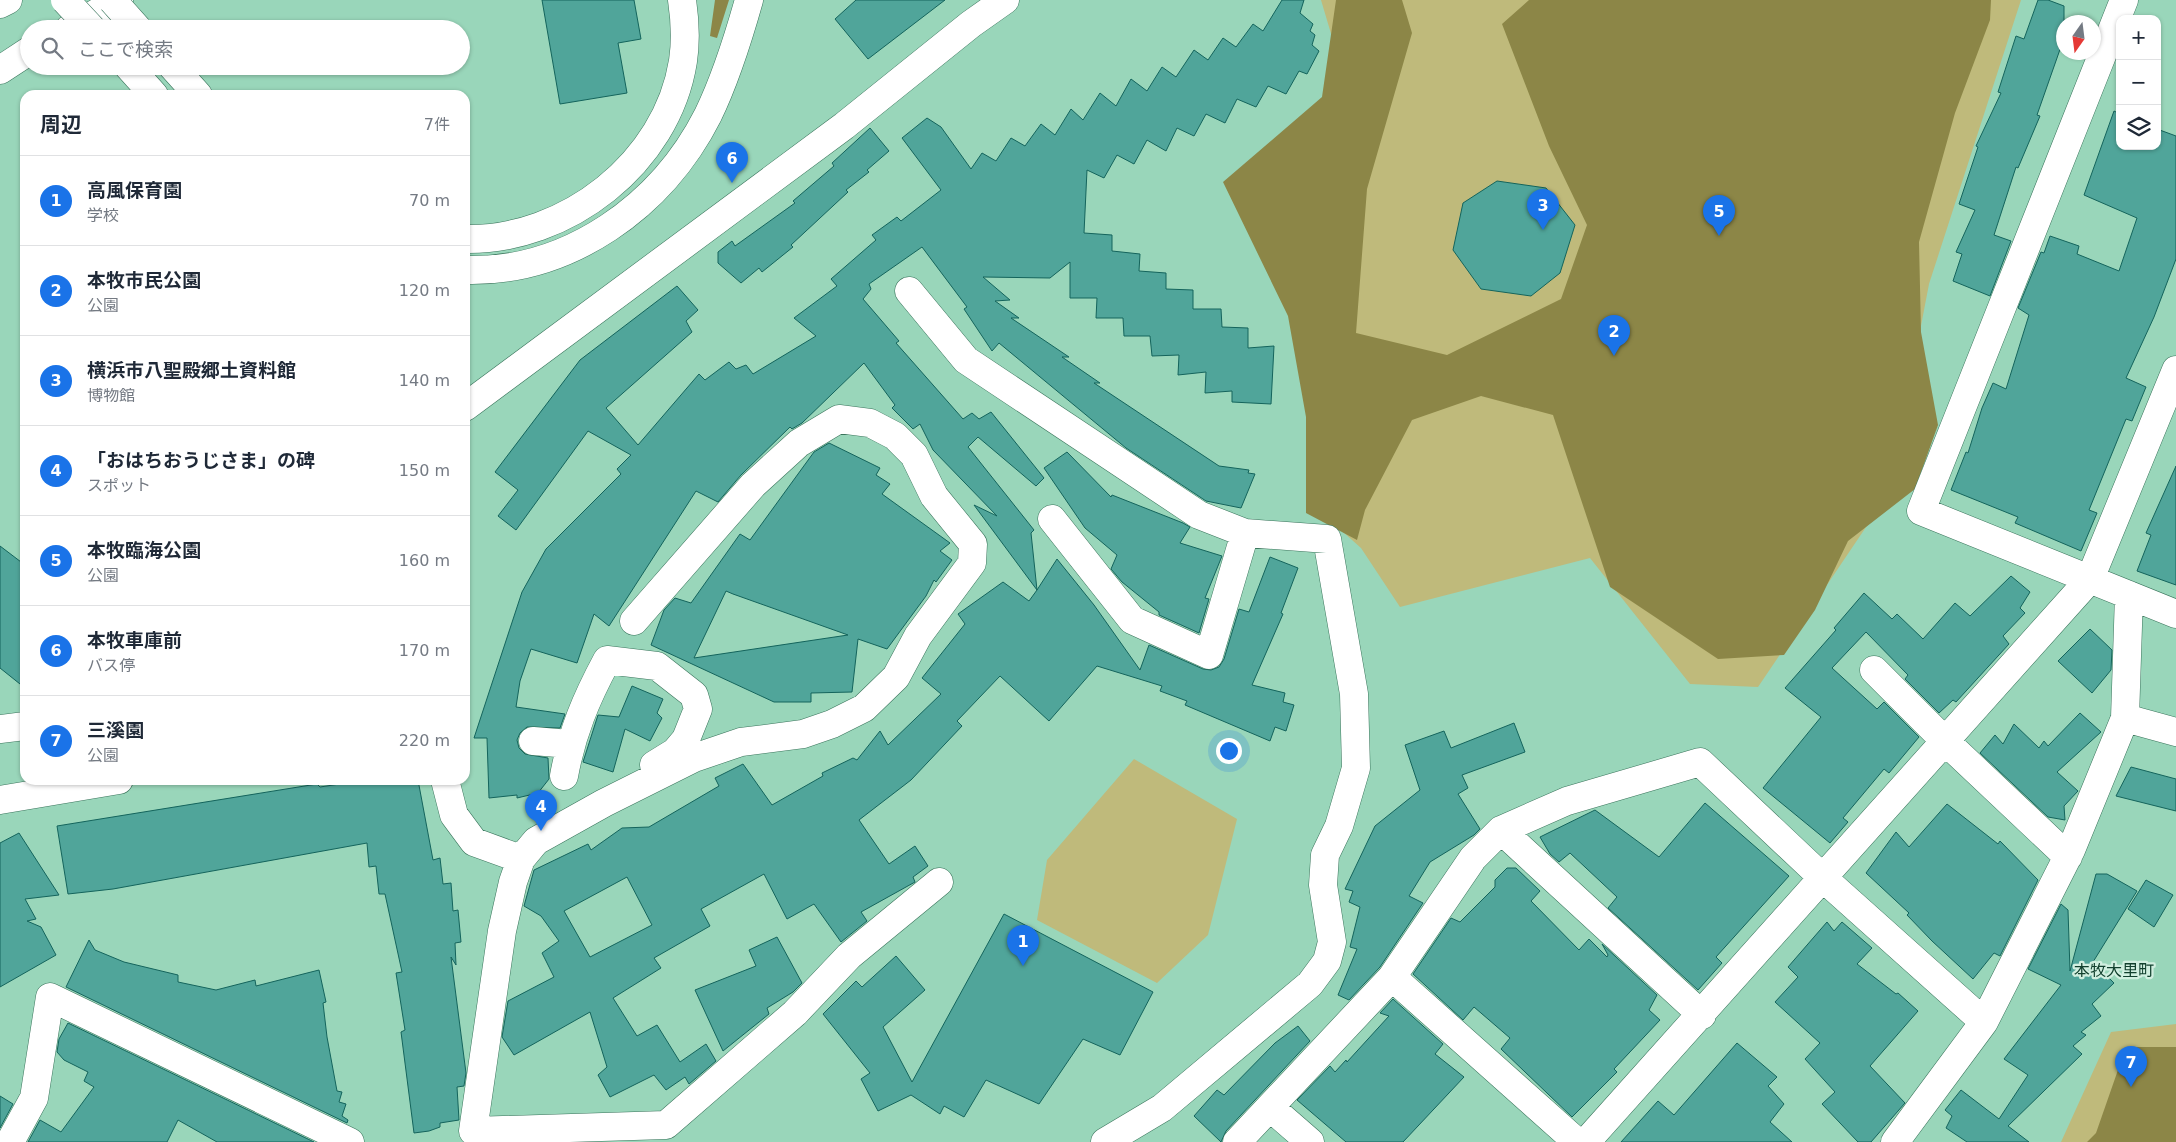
<!DOCTYPE html>
<html lang="ja">
<head>
<meta charset="utf-8">
<style>
  :root { --surface:#fff; --page:#f6f6f7; --text:#1f2937; --muted:#747a83; --line:#e0e1e3; --accent:#1a73e8 }
  body { margin:0; font-family:"DejaVu Sans","Noto Sans JP",sans-serif; background:var(--page); color:var(--text) }
  .controls { position:absolute; right:15px; top:15px; display:grid; overflow:hidden; border-radius:10px; box-shadow:0 1px 4px #0004 }
  .controls button { width:45px; height:45px; display:grid; place-items:center; padding:0; border:0; border-bottom:1px solid var(--line); background:var(--surface); color:var(--text); font:25px sans-serif }
  .compass { position:absolute; left:2056px; top:15px; width:45px; height:45px; border-radius:50%; background:var(--surface); box-shadow:0 1px 4px #0004; rotate:194deg }
  .you { position:absolute; left:1228px; top:750px; width:18px; height:18px; margin:-12px; border:4px solid #fff; border-radius:50%; background:#1a73e8; box-shadow:0 0 0 8px #1a73e833 }
  .badge { display:grid; place-items:center; width:32px; height:32px; border-radius:50%; background:var(--accent); color:#fff; font-size:16px; font-weight:700 }
  .pin { position:absolute; translate:-50% -41px; filter:drop-shadow(0 1px 2px #0008) }
  .pin::after { content:''; position:absolute; top:26px; width:18px; height:15px; background:inherit; clip-path:polygon(0 0,100% 0,50% 100%) }
  .list { margin:0; padding:0; list-style:none }
  h2 { display:flex; justify-content:space-between; align-items:center; height:65px; margin:0; padding:0 20px; font-size:21px }
  h2 small { font-size:16px; font-weight:400; color:var(--muted) }
  .list li { display:grid; grid-template-columns:32px 1fr auto; gap:15px; align-items:center; box-sizing:border-box; height:90px; padding:0 20px; border-top:1px solid var(--line) }
  .list b { display:block; font-size:19px; white-space:nowrap }
  .list p { margin:0; font-size:16px; white-space:nowrap; color:var(--muted) }
  .list em { font-size:16px; font-style:normal; color:var(--muted) }
  .icon { flex:none; width:28px; height:28px; fill:none; stroke:currentColor; stroke-width:2; stroke-linecap:round; stroke-linejoin:round }
  .map { position:relative; flex:none; width:2176px; height:1142px; overflow:hidden }
  .search { position:absolute; background:var(--surface); box-shadow:0 1px 4px #0004; left:20px; top:20px; width:450px; height:55px; display:flex; align-items:center; gap:12px; box-sizing:border-box; padding:0 18px; border-radius:28px; color:var(--muted); font-size:19px }
  .panel { position:absolute; background:var(--surface); box-shadow:0 1px 4px #0004; left:20px; top:90px; width:450px; height:695px; border-radius:15px }
  .map>svg:first-child { display:block }
  .green { fill:#bfba7b }
  .forest { fill:#8c8647 }
  .building { fill:#50a59a; stroke:#14645c; fill-rule:evenodd }
  .lines { fill:none; stroke-linecap:round; stroke-linejoin:round }
  .street-casing { stroke:#3a755c; stroke-width:29 }
  .secondary-casing { stroke:#3a755c; stroke-width:29 }
  .highway-casing { stroke:#3a755c; stroke-width:29 }
  .street { stroke:#fff; stroke-width:28 }
  .secondary { stroke:#fff; stroke-width:28 }
  .highway { stroke:#fff; stroke-width:28 }
  .secondary-bridge-casing { stroke:#3a755c; stroke-width:29; stroke-linecap:butt }
  .secondary-bridge { stroke:#fff; stroke-width:28 }
  .labels { text-anchor:middle; dominant-baseline:central; stroke-width:4.5; stroke-linejoin:round; paint-order:stroke }
  .neighbourhood-label { font-size:16px; fill:#12402e; stroke:#d1efe0 }
</style>
</head>
<body>
<div class="map">
<svg width="2176" height="1142" viewBox="0 0 2176 1142">
  <rect width="100%" height="100%" fill="#99d6ba"/>
  <!-- green -->
  <path class="green" d="M1321,0h700l-92,284 -40,209 -131,194 -68,-3 -100,-126 -190,49 -39,-59 -46,-41 17,-470z
    M1134,759l103,60 -29,116 -51,48 -120,-63 10,-60z
    M2176,1024v118h-115l50,-110z"/>
  <!-- forest -->
  <path class="forest" d="M715,0h14l-12,38 -7,-2z
    M1336,0h66l10,33 -45,156 -11,144 91,22 114,-56 26,-74 -38,-79 -47,-122 27,-24h462l-1,20 -35,93 -36,129 2,90 17,93 -23,64 -67,52 -33,69 -31,45 -66,4 -108,-72 -57,-172 -72,-19 -69,24 -47,90 -8,30 -51,-27v-96l-18,-101 -65,-134 99,-85z
    M2126,1047h50v95h-89l9,-9z"/>
  <!-- building -->
  <path class="building" d="M542,0h92l7,39 -23,4 9,50 -67,11z
    M856,0h89l-77,59 -33,-40z
    M1282,0h22l-4,13 13,11 -3,7 5,4 -3,10 7,6 -12,23 -8,-3 -13,23 -18,-8 -12,21 -19,-8 -12,24 -19,-9 -12,22 -17,-8 -11,23 -19,-11 -13,24 -17,-9 -13,23 -17,-8 -3,63 28,2v16l28,3 -1,17 27,2v16l27,1v19h28l1,18 26,1v20l26,-2 -3,58 -39,-2v-11l-27,2 1,-21 -28,3 1,-20 -27,1 -2,-20h-26l-1,-18h-27l1,-20h-27v-36l-20,16 -67,-1 27,23 -15,1 24,17h-8l58,39h-7l38,26h-6l125,83 30,4 -1,3 7,1 -14,34 -35,-7 -80,-53 -127,-105 -7,8 -28,-42 3,-2 -45,-60 -53,37 2,5 -8,10 36,42 -3,2 67,76 9,-6 7,6 12,-7 53,66 -8,8 -58,-49 -10,10 66,83 -3,3 6,57 20,-31 37,46 46,65 9,-25 54,24 8,1 8,-3 5,-8 15,-50 10,3 21,-55 28,11 -17,45 2,1 -31,71 33,8 -2,9 11,3 -8,26 -11,-4 -5,14 -85,-36 2,-4 -27,-10 2,-5 -65,-20 -48,55 -49,-45 -43,45 5,5 -51,54 -52,40 30,44 26,-18 13,20 -15,11 2,5 -54,30 6,9 -26,21 -27,-38 -27,15 -23,-45 -63,35 9,17 -56,32 7,10 -48,30 24,38 20,-11 23,37 26,-18 10,17 -27,23 -4,-7 -19,13 -12,-15 -44,22 -12,-22 9,-8 -17,-55 -76,43 -12,-18 6,-36 46,-24 -12,-24 17,-12 -18,-25 -17,-10 10,-36 54,-26 3,6 31,-22 27,-1 70,-41 -4,-8 28,-14 29,41 51,-29 -1,-3 31,-15 4,2 23,-29 8,14 53,-51 -19,-16 43,-54 -7,-10 45,-32 26,19 8,-11 -63,-85 23,11 -64,-66 -13,-26 -7,5 -21,-21 3,-3 -31,-42 -62,60 -10,6 -2,-2 -49,48 -23,27 -22,-11 -87,135 -15,-12 -17,49 -46,-14 -11,32 -4,26 49,7 -5,14 -33,-1 -7,6 -3,7 2,8 6,6 23,4 1,21 -11,14 -21,5v-3l-28,3 -2,-60h-13l48,-146 24,-43 75,-75 -4,-5 14,-14 -43,-24 -72,99 -18,-14 20,-26 -23,-18 85,-112 97,-74 21,24 -12,11 6,11 -86,76 32,37 61,-71 6,6 24,-18 7,7 10,-4 7,9 63,-38 -22,-18 43,-32 -6,-7 45,-39 -4,-5 25,-18 4,4 40,-31 -39,-52 25,-20 14,9 30,42 11,-16 14,8 15,-23 14,8 16,-22 14,11 16,-26 12,11 17,-27 16,13 15,-27 16,12 15,-24 14,10 18,-27 14,10 15,-22 13,9 17,-23 10,7zM627,877l25,48 -62,32 -26,-46z
    M2038,0h10l16,6v32l-27,77 3,1 -22,52 -2,-1 -22,68 17,6 -21,55 -37,-15 9,-27 -6,-2 19,-42 -16,-6 19,-57 -2,-1 25,-53 -3,-1 18,-56 8,3z
    M2114,111l6,3v32h37v-17l19,7v123l-22,58 -28,61 20,9 -14,34 -6,-2 -37,91 8,3 -16,38 -66,-28 3,-6 -67,-27 15,-38 2,1 14,-45 11,-25 13,6 23,-74 -11,-7 23,-56 3,1 6,-17 29,10 -2,8 42,17 18,-53 -53,-23z
    M870,128l19,23 -22,19 2,2 -23,18 2,2 -57,53 2,2 -31,25 -3,-4 -18,15 -23,-20v-11l14,-11 3,5 60,-43 -2,-2 41,-35 -2,-3z
    M1497,181l49,7 29,37 -15,48 -29,23 -50,-7 -28,-39 10,-47z
    M829,443l51,25 -4,7 14,9 -8,10 68,49 -10,8 12,9 -16,22 -2,-2 -8,16 -39,53 -29,-10 -6,53 -41,1v9h-37l-123,-57 13,-35 11,-12 16,5 49,-69 10,6 64,-88zM726,591l7,3 115,41 -154,23z
    M1067,452l44,45 1,-2 71,28 7,4 -10,16 42,13 -17,42 4,1 -10,34 -40,-18v-3l-37,-30 -11,-13 6,-14 -32,-27 -41,-60z
    M2176,466v119l-39,-14 14,-36 -5,-2z
    M0,546l25,19v123l-25,-20z
    M2011,576l19,16 -10,16 5,5 -22,23 6,8 -53,58 -3,-2 -14,13 -34,-34 3,-4 -42,-43 -34,36 45,41 7,-7 35,35 -30,36 -5,-4 -41,49 5,4 -18,21 -67,-55 58,-71 -36,-29 51,-58 -2,-2 30,-35 28,26 5,-5 26,25 32,-36 15,13z
    M2090,629l22,21 -1,20 -19,23 -34,-32z
    M632,686l31,13 -6,14 5,5 -12,23 -25,-12 -12,43 -30,-10 15,-47 21,2z
    M2080,713l21,19 -44,40 21,19 -14,15 1,14 -17,-3 -68,-64 15,-18 8,9 11,-20 25,24 5,-7 4,5z
    M1514,723l11,29 -63,23 6,13 -10,6 22,35 -6,6 -44,27 -21,34 14,7 -43,64 -31,33 -11,-5 19,-46 -7,-2 10,-40 -11,-5 4,-11 -8,-2 30,-63 45,-36 -15,-45 39,-14 7,17z
    M2131,767l45,12v32l-60,-15z
    M366,780h52l15,80 7,-2 3,26 8,-1 2,28 5,-1 3,32 -6,1 1,22 -5,-8 15,116 -2,13 -7,1 2,33 -19,3v4l-11,4 -15,2 -13,-101 4,-2 -9,-57 6,-1 -17,-78h-6l-3,-28 -7,1 -2,-24 -254,46 -45,5 -11,-68 260,-42 3,3z
    M1705,803l84,73 -73,81 6,6 -24,27 -90,-82 9,-11 -47,-44 -11,9 -9,-8 -10,-17 55,-27 64,47z
    M1947,804l51,40 2,-3 38,39 -38,76 -6,-3 -21,26 -41,-38 -25,-26 2,-2 -43,-40 30,-41 13,15z
    M19,833l40,62 -34,4 11,20 -9,2 14,6 15,28 -56,32v-144z
    M1507,868h9l24,23 -9,10 48,49 10,-11 18,18 1,-2 -6,-11 55,51 -8,15 11,10 -46,49 3,3 -45,45 -71,-68 9,-11 -36,-31 -11,13 -50,-46 38,-56 9,4 35,-35v-7z
    M2096,874h11l30,17 -44,71 21,21 -22,21 9,12 -20,16 5,3 -13,11 9,8 -74,72 21,16h-62l-21,-14 6,-12 -7,-6 16,-20 38,29 29,-44 -24,-16 57,-74 -33,-16 33,-65 7,6 2,61z
    M2146,880l27,15 -19,32 -26,-18z
    M1004,914l149,78 -33,63 -37,-16 -44,65 -53,-24 -22,37 -20,-11 -4,8 -29,-19 -33,16 -17,-32 9,-6 -47,-59 33,-33 6,6 34,-31 29,34 -42,37 29,55z
    M1827,922l7,9 8,-9 30,26 -15,16 39,30 2,-1 20,18 -48,55 35,37 -34,39h-13l-36,-38 13,-12 -30,-33 15,-16 -45,-41 23,-25 -10,-10z
    M777,937l25,46 -9,9 -26,16 2,6 -46,37 -28,-61 61,-24 -7,-16z
    M89,940l6,10 29,12 54,13v7l38,8 39,-10 1,6 63,-16 7,32 -3,1 4,34 10,54 5,1 -3,10 7,2 -4,12 6,4 -1,3 -281,-136z
    M1393,999l50,45 -8,10 29,23 -61,65h-57l-49,-42 33,-34 5,6 11,-12 1,2 42,-46 -9,-3z
    M68,1023l246,119h-97l-39,-22 -11,22h-139l12,-22 21,12 33,-45 -10,-6 4,-9 -24,-12 -7,-8 2,-13z
    M1298,1026l12,15 -84,90 -5,11 -27,-26 23,-26 7,5 51,-52z
    M1737,1043l40,34 -9,9 16,18 -14,18 22,20h-171l37,-41 16,14z
    M0,1096l13,8 -13,24z"/>
  <g class="lines">
    <!-- street casing -->
    <g class="street-casing">
      <path id="street" d="M2124,0l-203,511 255,103
        M909,291l57,69 233,155 46,18 82,6 27,155 2,74 -17,58 -14,29 -2,30 9,57 -5,19 -17,23 -148,124 -57,34
        M1052,519l80,101 77,35 36,-122
        M634,621l119,-136 46,-42 40,-24 31,4 25,13 19,19 20,41 39,48 -1,19 -54,73 -22,41 -32,31 -32,16 -29,10 -62,8 -47,16 -90,45 -68,38 -15,18 -8,23 -11,49 -29,200 193,-6 129,-112 54,-57 90,-74
        M1874,670l71,71 123,116
        M2125,718l51,14
        M533,741l37,3
        M564,776c8,-44 22,-77 43,-116l50,6 37,29 4,14 -12,30 -11,13 -21,13
        M445,780l9,35 20,27 47,17
        M1501,830l201,185
        M1392,977l185,165
        M1271,1108l39,34
        M10,1142l24,-44 16,-101 300,145
        M1237,1142l155,-165 81,-119 28,-28 66,-29 133,-39 123,116 161,144
        M1586,1142l504,-563 86,-209
        M1895,1142l89,-120 87,-172 54,-132 4,-123"/>
    </g>
    <!-- secondary casing -->
    <g class="secondary-casing">
      <path id="secondary" d="M128,66l26,29
        M172,66l26,29
        M465,239c101,2 202,-76 218,-178 3,-20 2,-41 -1,-61
        M465,270c104,3 197,-64 243,-155 18,-37 30,-76 41,-115
        M465,407l379,-281 127,-102 34,-24
        M0,729l25,-3
        M0,800l119,-20"/>
    </g>
    <!-- highway casing -->
    <g class="highway-casing">
      <path id="highway" d="M0,4l8,-4
        M69,29l50,-29
        M0,70l29,-19"/>
    </g>
    <!-- street -->
    <use href="#street" class="street"/>
    <!-- secondary -->
    <use href="#secondary" class="secondary"/>
    <!-- highway -->
    <use href="#highway" class="highway"/>
    <!-- secondary-bridge casing -->
    <g class="secondary-bridge-casing">
      <path id="secondary-bridge" d="M65,0l27,29
        M112,0l26,29"/>
    </g>
    <!-- secondary-bridge -->
    <use href="#secondary-bridge" class="secondary-bridge"/>
  </g>
  <g class="labels">
    <!-- neighbourhood labels -->
    <g class="neighbourhood-label">
      <text x="2114" y="970">本牧大里町</text>
    </g>
  </g>
</svg>
<div class="controls">
<button>+</button>
<button>−</button>
<button><svg class="icon" aria-label="layers" viewBox="0 0 24 24"><path d="M12 4l9 5-9 5-9-5zM3 14l9 5 9-5"/></svg></button>
</div>
<svg class="compass" viewBox="-18 -18 36 36"><path d="M0-13l5 13h-10z" fill="#e53935"/><path d="M0 13l5-13h-10z" fill="#747a83"/></svg>
<div class="you"></div>
<div class="pin badge" style="left:1023px;top:966px">1</div>
<div class="pin badge" style="left:1614px;top:356px">2</div>
<div class="pin badge" style="left:1543px;top:230px">3</div>
<div class="pin badge" style="left:541px;top:831px">4</div>
<div class="pin badge" style="left:1719px;top:236px">5</div>
<div class="pin badge" style="left:732px;top:183px">6</div>
<div class="pin badge" style="left:2131px;top:1087px">7</div>
<div class="search"><svg class="icon" aria-label="search" viewBox="0 0 24 24"><circle cx="10" cy="10" r="6"/><path d="M15 15l6 6"/></svg>ここで検索</div>
<section class="panel">
<h2>周辺<small>7件</small></h2>
<ul class="list">
<li><span class="badge">1</span><div><b>高風保育園</b><p>学校</p></div><em>70 m</em></li>
<li><span class="badge">2</span><div><b>本牧市民公園</b><p>公園</p></div><em>120 m</em></li>
<li><span class="badge">3</span><div><b>横浜市八聖殿郷土資料館</b><p>博物館</p></div><em>140 m</em></li>
<li><span class="badge">4</span><div><b>「おはちおうじさま」の碑</b><p>スポット</p></div><em>150 m</em></li>
<li><span class="badge">5</span><div><b>本牧臨海公園</b><p>公園</p></div><em>160 m</em></li>
<li><span class="badge">6</span><div><b>本牧車庫前</b><p>バス停</p></div><em>170 m</em></li>
<li><span class="badge">7</span><div><b>三溪園</b><p>公園</p></div><em>220 m</em></li>
</ul>
</section>
</div>
</body>
</html>
